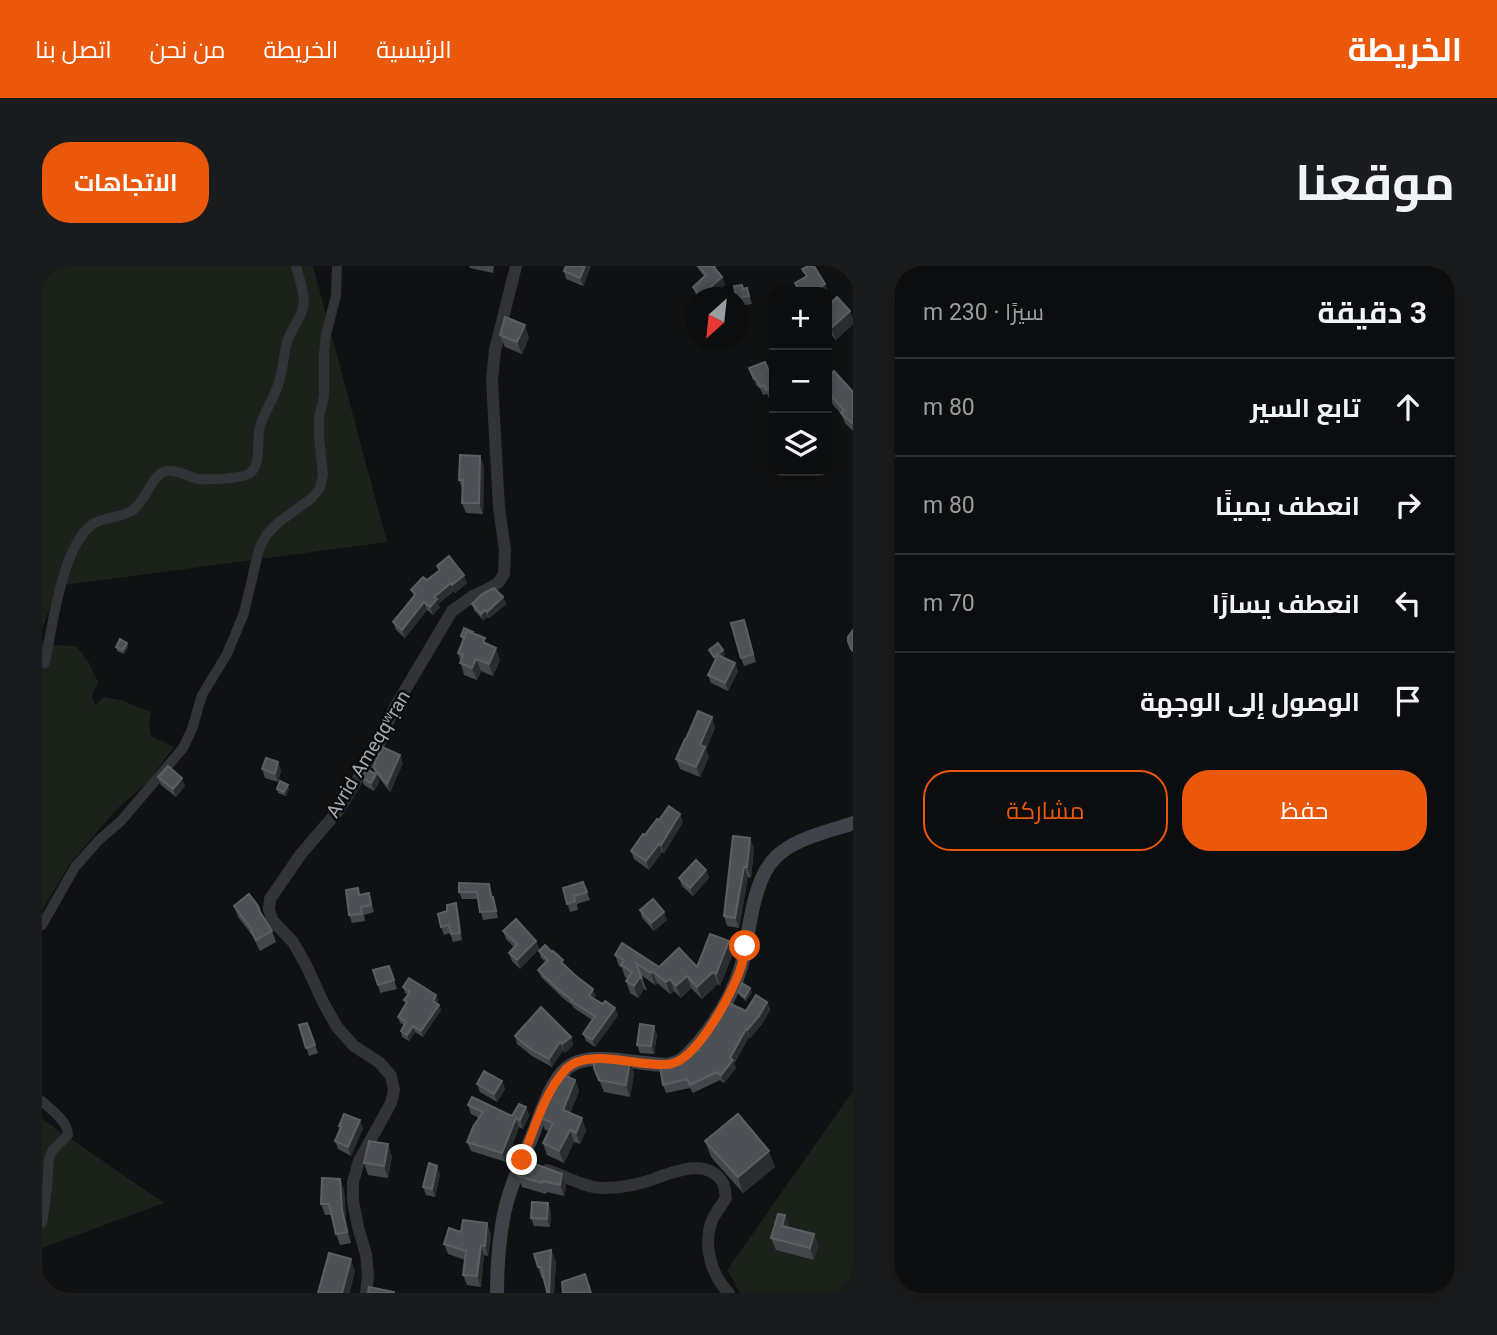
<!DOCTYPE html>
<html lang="ar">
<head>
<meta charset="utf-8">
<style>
  :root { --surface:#0c0d0e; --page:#1a1b1c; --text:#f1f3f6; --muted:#9a9c9e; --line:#2c2d2e; --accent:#ea580c }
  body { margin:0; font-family:Roboto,Cairo,sans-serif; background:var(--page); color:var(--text); direction:rtl }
  .controls { position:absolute; right:21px; top:21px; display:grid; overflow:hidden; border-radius:14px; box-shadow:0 4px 10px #0003 }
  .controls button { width:63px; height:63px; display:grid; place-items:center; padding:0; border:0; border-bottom:2px solid var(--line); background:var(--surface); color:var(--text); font:35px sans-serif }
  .compass { position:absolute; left:643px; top:21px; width:63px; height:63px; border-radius:50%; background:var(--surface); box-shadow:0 4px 10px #0003; rotate:207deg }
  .stop { position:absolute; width:21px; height:21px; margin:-16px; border:5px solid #ea580c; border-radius:50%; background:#fff }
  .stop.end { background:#ea580c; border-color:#fff; box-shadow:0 2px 7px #0008 }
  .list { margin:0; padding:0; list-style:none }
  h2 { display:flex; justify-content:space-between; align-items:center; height:91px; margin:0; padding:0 28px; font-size:30px }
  h2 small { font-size:23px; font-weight:400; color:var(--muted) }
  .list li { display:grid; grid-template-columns:46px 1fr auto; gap:21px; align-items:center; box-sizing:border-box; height:98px; padding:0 28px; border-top:2px solid var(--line) }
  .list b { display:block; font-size:26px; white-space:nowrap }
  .list em { font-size:23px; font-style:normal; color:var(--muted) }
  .actions { display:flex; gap:14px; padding:21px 28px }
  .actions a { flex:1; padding:16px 0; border:2px solid var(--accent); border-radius:28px; text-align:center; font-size:24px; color:var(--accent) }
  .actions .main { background:var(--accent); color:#fff }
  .icon { flex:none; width:38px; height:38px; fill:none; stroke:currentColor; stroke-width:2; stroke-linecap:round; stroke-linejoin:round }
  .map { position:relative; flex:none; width:811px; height:1027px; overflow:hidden; direction:ltr; border-radius:28px }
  header { display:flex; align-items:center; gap:42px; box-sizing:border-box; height:98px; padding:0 35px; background:var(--accent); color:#fff }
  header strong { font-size:33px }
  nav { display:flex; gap:38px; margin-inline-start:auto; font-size:24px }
  .intro { display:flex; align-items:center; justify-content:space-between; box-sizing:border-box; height:168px; padding:0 42px }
  h1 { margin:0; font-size:49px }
  .button { padding:18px 32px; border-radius:28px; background:var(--accent); color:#fff; font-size:24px; font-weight:700 }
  main { display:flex; gap:42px; padding:0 42px }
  aside { flex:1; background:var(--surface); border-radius:28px; box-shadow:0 4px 10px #0003 }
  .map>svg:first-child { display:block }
  .green { fill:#1a221a }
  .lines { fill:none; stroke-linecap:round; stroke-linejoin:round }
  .minor { stroke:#313337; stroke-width:10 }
  .tertiary { stroke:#313337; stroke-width:12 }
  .secondary { stroke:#3f4248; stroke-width:14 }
  .wall { fill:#43464a }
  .shaded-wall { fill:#2a2d2f }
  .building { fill:#4d5155; stroke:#5a5f64; stroke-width:2 }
  .route { stroke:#ea580c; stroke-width:9 }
  .labels { text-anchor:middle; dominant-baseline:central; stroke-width:5; stroke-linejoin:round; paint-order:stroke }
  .street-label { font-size:19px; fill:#a0aab4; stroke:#0b0c0d }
</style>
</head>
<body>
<header>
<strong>الخريطة</strong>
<nav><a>الرئيسية</a><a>الخريطة</a><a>من نحن</a><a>اتصل بنا</a></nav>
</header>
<div class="intro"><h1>موقعنا</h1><a class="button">الاتجاهات</a></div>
<main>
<aside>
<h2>3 دقيقة<small>سيرًا · 230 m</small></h2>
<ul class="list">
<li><svg class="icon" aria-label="ahead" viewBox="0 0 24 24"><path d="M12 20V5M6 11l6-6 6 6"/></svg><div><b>تابع السير</b></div><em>80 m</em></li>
<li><svg class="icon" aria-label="right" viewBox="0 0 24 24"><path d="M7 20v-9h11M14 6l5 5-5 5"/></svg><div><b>انعطف يمينًا</b></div><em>80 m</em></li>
<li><svg class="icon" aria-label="left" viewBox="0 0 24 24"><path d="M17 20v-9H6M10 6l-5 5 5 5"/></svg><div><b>انعطف يسارًا</b></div><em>70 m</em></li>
<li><svg class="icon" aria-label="arrive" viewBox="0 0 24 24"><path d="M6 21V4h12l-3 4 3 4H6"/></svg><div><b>الوصول إلى الوجهة</b></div></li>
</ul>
<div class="actions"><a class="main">حفظ</a><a>مشاركة</a></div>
</aside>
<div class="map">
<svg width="811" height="1027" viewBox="0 0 811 1027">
  <rect width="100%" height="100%" fill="#101112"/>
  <!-- green -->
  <path class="green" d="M0,0h271l74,276 -330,44 -15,44z
    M0,375l12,4 22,1 12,15 10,21 -6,14 3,9 9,-8 17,3 30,12 -2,12 2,12 23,11 -27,36 -30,26 -48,56 -27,46z
    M811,825v202h-113l-13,-23z
    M0,853l122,84 -122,45z"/>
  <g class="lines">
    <!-- minor -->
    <path class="minor" d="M3,397c7,-35 17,-118 48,-139 12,-8 29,-6 40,-14 13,-9 19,-37 34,-39 10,-2 21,6 31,8 10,1 45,0 52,-6 12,-9 6,-32 10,-46 3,-13 12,-25 17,-39 6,-15 6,-31 10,-46 4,-13 13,-22 16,-34 3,-13 -4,-29 -7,-42
      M0,659l33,-58 24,-27 22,-19 62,-73 9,-19 10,-34 25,-41 17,-41 15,-64 8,-15 12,-12 33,-24 8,-10 3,-13 -4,-37v-21l5,-21v-42l2,-20 10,-38 1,-30
      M0,835c10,10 25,19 26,34l-15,15 -4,8 -2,31 -5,34"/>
    <!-- tertiary -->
    <path class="tertiary" d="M505,904c18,6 39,18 57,18 14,0 31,-3 44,-7 21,-7 59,-26 75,2 2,4 2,11 3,15 -5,8 -12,16 -15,25 -8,24 1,53 18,70
      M324,1027l2,-18 -2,-21 -8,-27 -5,-26v-19l6,-21 32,-58 3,-13 -3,-14 -11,-13 -26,-17 -17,-19 -14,-25 -17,-37 -13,-23 -21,-22 -3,-11 1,-10 31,-45 37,-43 42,-69 12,-30 60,-101 21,-15 17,-8 9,-6 5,-8 1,-24 -6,-42 -7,-127 3,-31 21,-84"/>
    <!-- secondary -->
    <path class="secondary" d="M455,1027c0,-27 2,-53 7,-79 6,-28 18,-54 29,-80 9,-22 16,-50 34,-66 4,-3 10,-6 14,-7 21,-5 43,0 64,2 8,1 18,3 26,1 12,-2 21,-14 29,-23 17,-21 33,-48 41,-74 9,-32 10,-86 35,-110 19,-19 52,-25 77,-34"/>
  </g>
  <!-- wall -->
  <path class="wall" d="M427,0h25l-1,7 -23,-5z
    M549,0l-8,20 -17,-7 -2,-8z
    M654,0h21l-2,2 7,9 3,8 -5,5 2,7 -1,1h-23l-2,-3 -3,-8 11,-11z
    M700,19l1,3h4l5,16 -13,2 -1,-8z
    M785,41l23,4 3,9v4l-17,16 -9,-10z
    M458,69l29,2 -7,17 -17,-7z
    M707,102l25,15v13l-5,2 -2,-4 -4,1 -4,-9 -2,1z
    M785,112l26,14v39l-8,-8 -4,-9 -14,-16z
    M438,190l4,11 -1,47 -17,-1 -4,-10v-14l-3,-9z
    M395,300l30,17 -12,10 -1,-2 -16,13 2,3 -7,8 -6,-5 -22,28 -9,-8 -3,-8 21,-25 -3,-7 16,-10 12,-9z
    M461,331l3,7 -17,14 -1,-1 -5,3 -9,-10 -2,-6z
    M705,362l9,34 -12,4 -3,-8z
    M431,366l14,12 13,16 -7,16 -12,-5 -4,9 -13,-5 -6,-22 5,-12 -2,-5z
    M74,381h12l-4,7 -7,-3z
    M667,384l16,4 -3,3 16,14 -10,20 -17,-8 -3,-8 7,-15z
    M670,451l3,10 -9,23 3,7 -9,20 -20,-8 -4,-10 10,-20z
    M361,497l-13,29 -14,-18 -3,-7z
    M220,503l19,1 -3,12 -13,-4z
    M334,508l3,8 -5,9 -10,-6 -3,-8z
    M116,511l27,9 -9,11 -15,-12z
    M235,523h12l-3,7 -8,-3z
    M638,548l3,8 -19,31 -2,-1 -13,18 -15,-11 -3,-8 28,-31z
    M691,570l21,12 -3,30 -3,-1 -9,51 -12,-2 -3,-10z
    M664,604l3,8 -16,18 -11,-10 -3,-8z
    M541,616l7,18 -13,4 1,6 -8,2 -7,-24z
    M447,618l6,20 3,14 -15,2 -5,-21h-16l-3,-7z
    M327,627l5,19 -10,3 1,6 -13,2 -3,-8 12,-20z
    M192,640l27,8 11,17 4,11 -16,9 -8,-16 -14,-18z
    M416,644l4,30 -9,2 -3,-9 -6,2 -3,-8z
    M598,644l24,2 3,8 -13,11 -12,-13z
    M461,665l33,10 3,8 -19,20 -8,-8 -3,-8 5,-6 -8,-8z
    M687,675l4,12 -13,33 -2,-2 -16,15 -11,-11 -10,10 -7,-7 -4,3 -13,-11 -2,2 -14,-10 6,16 -3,-2 -6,9 -8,-5 -4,-12 2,-2 -3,-2 -3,-9 -3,-2 -4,-11 44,12h38z
    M497,685l26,16 31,29 -2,3 24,16 -23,32 -9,-6 -3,-7 9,-14 -18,-12 -2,-3 -8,-6 -23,-22 -3,-7 8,-8 -5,-4z
    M350,708l5,15 -17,4 -2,-8z
    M361,721l35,13 -2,3 3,2 2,5 -18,27 -8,-5 -6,9 -7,-4 -1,-6 3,-6 -4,-2 -2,-6 8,-12 -2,-5 4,-5 -3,-2z
    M708,722l2,4 -6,9 -6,-5 -2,-4z
    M725,736l3,8 -8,14 -12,14 -1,-1 -15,27 2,4 -12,15 -4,-3 -27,13 -3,-5 -24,5 -3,-8 20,-22 15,-12 -1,-4 49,-36z
    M265,757l11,30 -9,3 -10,-31z
    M615,768l-3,20 -14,-1 -3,-8z
    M473,770l56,1 2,8 -8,8 -2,-3 -11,17 -20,-11 -15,-12z
    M552,802l40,5 -4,24 -26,-5z
    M533,814l4,11 -9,22 16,17 -6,14 -6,-2 -10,21 -17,-8 -4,-12 6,-12 -4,-1 -4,-12z
    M460,815l3,8 -8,13 -17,-10 -3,-8z
    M426,839l44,11 14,-9 3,9 -6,13 -4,-2 -13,35 -35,-11 -4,-9 12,-24 -8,-4z
    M297,860l24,2 -12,28 -13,-7 -3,-8 5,-12z
    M663,875l70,26 -32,26 -32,-36z
    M350,890l-4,22 -20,-3 -4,-12z
    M398,908l-5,23 -9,-2 -3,-8z
    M476,910l48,10 -2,10 -17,-4 -1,2 -24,-7z
    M298,913l4,11 2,31 5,22 -11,2 -4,-11 -4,-19h-7l-4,-11z
    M509,945l-1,16 -16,-1 -3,-8z
    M743,949l4,12 25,7 4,12 -4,14 -38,-10 -5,-12z
    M419,966l30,2 -3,22 -4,-1 -3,32 -14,-2 -4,-10 2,-15 -17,-6 -4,-10z
    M509,984l5,12 -2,31h-7l-3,-14h-2l-4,-12z"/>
  <!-- shaded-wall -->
  <path class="shaded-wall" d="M543,0h6l-8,20 -3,-8z
    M680,11l3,8 -5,5 2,7 -14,1 -2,-7z
    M783,18l5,12 -3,2v-6h-15z
    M808,45l3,9v4l-17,16 -5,-12z
    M483,59l4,12 -7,17 -5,-12z
    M438,190l4,11 -1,47 -4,-11z
    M422,309l3,8 -12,10 -3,-8z
    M409,317l3,8 -16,13 2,3 -7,8 -3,-8 4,-10z
    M461,331l3,7 -17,14 -2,-6z
    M382,336l3,8 -22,28 -3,-8z
    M443,344l3,7 -5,3 -2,-6z
    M85,377l1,4 -4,7 -1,-4z
    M454,382l4,12 -7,16 -4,-12z
    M681,384l2,4 -9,7 -2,-4z
    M434,393l5,12 -4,9 -5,-12z
    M693,397l3,8 -10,20 -3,-8z
    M670,451l3,10 -9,23 3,7 -9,20 -4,-10 4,-22z
    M358,489l3,8 -13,29 -3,-8z
    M236,496l3,8 -3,12 -3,-8z
    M334,508l3,8 -5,9 -3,-8z
    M140,512l3,8 -9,11 -3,-8z
    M246,519l1,4 -3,7 -2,-4z
    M638,548l3,8 -19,31 -3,-8z
    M708,572l4,10 -3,30 -4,-11z
    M617,578l3,8 -13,18 -3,-9z
    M702,601l4,10 -9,51 -4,-10z
    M664,604l3,8 -16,18 -3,-8z
    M414,637l2,7 4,30 -2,-7z
    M622,646l3,8 -13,11 -3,-8z
    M494,675l3,8 -19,20 -3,-9z
    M687,675l4,12 -13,33 -4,-12z
    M610,705l5,12 -2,2 -4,-12z
    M671,706l5,12 -16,15 -5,-12z
    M645,710l4,12 -10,10 -5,-12z
    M598,711l4,12 -6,9 -4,-12z
    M628,713l4,12 -4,3 -4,-12z
    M708,722l2,4 -6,9 -1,-4z
    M551,723l3,7 -5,7 -2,-7z
    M394,729l2,5 -3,6 -2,-5z
    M725,736l3,8 -8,14 -12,14 -3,-8z
    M397,739l2,5 -18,27 -2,-6z
    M573,742l3,7 -23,32 -3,-7z
    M371,760l2,6 -6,9 -2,-6z
    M612,760l3,8 -3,20 -3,-8z
    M704,763l3,8 -15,27 2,4 -12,15 -3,-8z
    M529,771l2,8 -8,8 -3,-9z
    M518,776l3,8 -11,17 -3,-8z
    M588,795l4,12 -4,24 -4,-12z
    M533,814l4,11 -12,31 -4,-12z
    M460,815l3,8 -8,13 -3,-8z
    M484,841l3,9 -6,13 -3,-9z
    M474,852l3,9 -13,35 -4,-9z
    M540,852l4,12 -6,14 -4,-11z
    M318,854l3,8 -12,28 -3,-9z
    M528,864l4,12 -10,21 -5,-12z
    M346,878l4,12 -4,22 -4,-12z
    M727,885l6,16 -32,26 -5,-16z
    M395,900l3,8 -5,23 -3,-8z
    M520,908l4,12 -2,10 -4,-11z
    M298,913l4,11 2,31 5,22 -4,-11 -5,-22z
    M506,937l3,8 -1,16 -3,-8z
    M743,949l4,12 -7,-1z
    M445,957l4,11 -3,22 -3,-10z
    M772,968l4,12 -4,14 -4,-12z
    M439,979l3,10 -3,32 -4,-11z
    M509,984l5,12 -2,31 -5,-1z
    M309,993l4,12 -5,22h-8z"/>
  <!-- building -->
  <path class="building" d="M524,0h19l-5,12 -16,-7z
    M657,0h14l9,11 -16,14 13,-2 -10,9h-7l-9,-11 13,-12z
    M766,0h6l11,18 -13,8h-12l-5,-9 12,-7 -5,-7z
    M700,19l1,4 4,-1 2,8 -11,2h-2l-2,-12z
    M795,31l13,14 -19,17 -4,-5v-16z
    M463,51l20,8 -8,17 -17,-7z
    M723,96l9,21v4l-8,3 -2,-5 -4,2 -4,-9 -2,1 -5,-11z
    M792,105l19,21v30l-1,1 -11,-10 3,-3 -17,-19v-13z
    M418,189l20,1 -1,47h-17l1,-23h-4z
    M407,290l15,19 -12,10 -1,-2 -17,14 3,2 -7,8 -6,-5 -22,28 -9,-8 23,-28 -5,-4 12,-13 4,3 13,-10 -3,-4z
    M452,322l9,9 -16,15 -2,-2 -4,4 -9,-10 10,-10z
    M702,354l9,34 -12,4 -10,-35z
    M422,362l9,4 -1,1 -5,-2 -3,7 -3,-2z
    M811,364v21l-2,-2 -3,-8v-4z
    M425,365l18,7 -2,4 13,6 -7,16 -13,-5 -4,9 -12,-5 3,-8 -5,-2z
    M78,373l7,4 -4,7 -7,-3z
    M676,377l5,7 -9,7 -5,-7z
    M676,389l17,8 -10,20 -17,-8z
    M656,445l14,6 -12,28 5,2 -9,20 -20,-8 9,-20h1z
    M340,481l18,8 -13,29 -14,-17z
    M224,492l12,4 -3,12 -13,-5z
    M126,500l14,12 -9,11 -15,-12z
    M324,503l10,5 -5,9 -10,-6z
    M238,515l8,4 -4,7 -7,-3z
    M627,540l11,8 -19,31 -2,-1 -13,17 -15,-10 12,-17 2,1 12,-16 2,1z
    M691,570l17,2 -3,29h-3l-9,51 -11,-2z
    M654,594l10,10 -16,18 -11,-10z
    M541,616l4,10 -13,4 1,5 -8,3 -4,-16z
    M417,617l30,1 2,13h2l3,14 -16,1 -3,-20h-18z
    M316,622l1,7 10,-2 2,12 -10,2 1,7 -13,1 -3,-25z
    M207,628l9,12 2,6 12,19 -16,9 -5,-9 1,-1 -18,-24z
    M611,633l11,13 -13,11 -11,-13z
    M414,637l4,30 -9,1 -2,-9 -8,2 -3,-13 9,-3v-6z
    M474,653l20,22 -19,19 -8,-7 8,-9 -14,-13z
    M668,668l19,7 -13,33 -3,-2 -16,15 -10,-11 -11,10 -6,-7 -4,3 -14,-11 -1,2 -15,-10 6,16 -2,-2 -6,9 -8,-5 6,-9 -11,-7 3,-5 -9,-5 7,-12 37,24 20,-19 18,19z
    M503,679l7,7 1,-1 10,9 -2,2 15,14 17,13 -4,7 14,8 2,-3 10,7 -23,32 -9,-6 12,-18 -24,-15 1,-1 -11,-8 -23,-22 10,-10 -9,-9z
    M347,700l5,14 -16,5 -5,-15z
    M367,712l27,17 -3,6 6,4 -18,26 -8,-5 -6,9 -6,-4 5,-9 -8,-5 9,-15 -3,-2 6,-8 -7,-5z
    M700,717l8,5 -5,9 -7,-5z
    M714,729l11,7 -8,14 -12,14 -1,-1 -16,29 3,2 -12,15 -4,-3 -27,13 -3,-6 -24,6 -3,-18 23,-4 -1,-2 9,-7 9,-4 -3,-3 14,-17 18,-27 17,8z
    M499,741l30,30 -9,7 -2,-2 -11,17 -20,-11 -14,-12z
    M265,757l8,22 -9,3 -7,-23z
    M598,758l14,2 -3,20 -14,-1z
    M552,791h13l23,4 -4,24 -27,-5 -5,-12z
    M442,805l18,10 -8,13 -17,-10z
    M519,808l14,6 -12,30 19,8 -6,15 -6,-3 -11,21 -16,-8 10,-20 -12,-5z
    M430,831l40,19 7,-12 7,3 -6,13 -4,-2 -14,35 -35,-11 6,-15 10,-15 -15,-7z
    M302,848l16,6 -12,27 -13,-6 6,-14 -2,-1z
    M696,848l31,37 -31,26 -33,-36z
    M327,875l19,3 -4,22 -20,-3z
    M482,894l38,14 -2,11 -17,-4 -1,2 -24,-7z
    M387,897l8,3 -5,23 -9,-2z
    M280,912l18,1 2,31 5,22 -11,2 -7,-30h-8z
    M490,936l16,1 -1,16 -16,-1z
    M736,948l7,1 -3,11 32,8 -4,14 -39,-10z
    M421,954l24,3 -2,23 -4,-1 -4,31 -14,-1 3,-24 -22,-7 5,-16 12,4z
    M509,984l-2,42h-2l-6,-25h-3l-4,-13z
    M287,987l22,6 -9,34h-24z
    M543,1008l6,19h-28l-1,-11z
    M327,1021l25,5v1h-26z"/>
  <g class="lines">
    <!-- route -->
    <path class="route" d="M480,894c11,-28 23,-69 44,-91 23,-23 76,0 104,-5 27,-4 63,-72 71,-97 2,-6 3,-14 4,-21"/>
  </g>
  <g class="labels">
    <!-- street labels -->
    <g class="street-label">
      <text transform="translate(326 488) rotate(-59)">Avrid Ameqqʷṛan</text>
    </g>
  </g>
</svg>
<div class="controls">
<button>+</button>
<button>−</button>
<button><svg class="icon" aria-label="layers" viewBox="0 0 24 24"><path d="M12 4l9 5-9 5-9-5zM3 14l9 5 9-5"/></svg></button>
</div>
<svg class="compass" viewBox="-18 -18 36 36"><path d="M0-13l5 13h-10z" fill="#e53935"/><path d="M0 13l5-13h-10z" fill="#9a9c9e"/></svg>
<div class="stop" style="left:703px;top:680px"></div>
<div class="stop end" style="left:480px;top:894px"></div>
</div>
</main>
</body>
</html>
